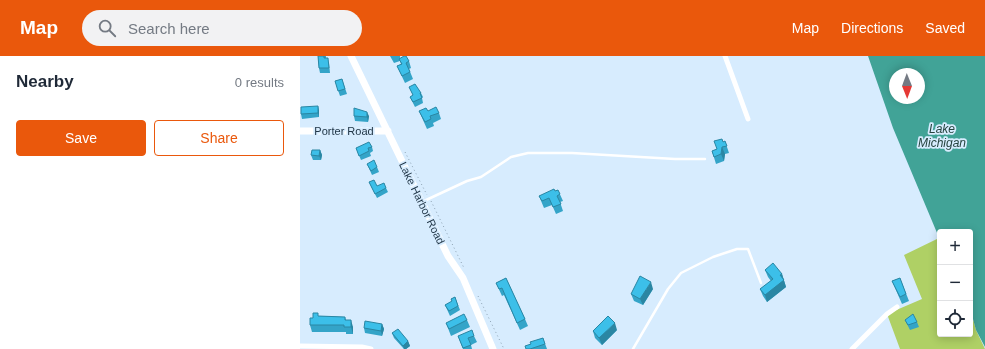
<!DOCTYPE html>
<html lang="en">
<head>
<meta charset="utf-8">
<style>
  :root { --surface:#fff; --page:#f2f2f3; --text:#1f2937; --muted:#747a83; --line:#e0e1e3; --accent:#ea580c }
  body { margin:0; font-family:Arial,sans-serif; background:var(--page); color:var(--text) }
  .controls { position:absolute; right:12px; bottom:12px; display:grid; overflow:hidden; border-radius:4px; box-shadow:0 2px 10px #0003 }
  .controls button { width:36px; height:36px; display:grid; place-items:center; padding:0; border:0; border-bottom:1px solid var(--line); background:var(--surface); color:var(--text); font:20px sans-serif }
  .compass { position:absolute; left:589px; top:12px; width:36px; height:36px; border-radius:50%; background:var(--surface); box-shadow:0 2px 10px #0003; rotate:179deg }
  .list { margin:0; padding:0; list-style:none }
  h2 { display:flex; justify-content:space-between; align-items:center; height:52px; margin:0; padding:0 16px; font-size:17px }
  h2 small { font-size:13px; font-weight:400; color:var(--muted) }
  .actions { display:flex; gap:8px; padding:12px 16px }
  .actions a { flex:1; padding:9px 0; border:1px solid var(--accent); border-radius:4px; text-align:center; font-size:14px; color:var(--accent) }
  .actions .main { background:var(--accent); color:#fff }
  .icon { flex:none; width:22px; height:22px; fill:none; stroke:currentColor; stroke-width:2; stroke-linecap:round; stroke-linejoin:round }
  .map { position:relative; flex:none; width:685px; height:293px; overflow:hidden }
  header { display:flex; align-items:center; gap:24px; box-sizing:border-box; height:56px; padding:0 20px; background:var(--accent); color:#fff }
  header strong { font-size:19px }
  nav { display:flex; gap:22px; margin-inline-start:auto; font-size:14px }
  .search { width:280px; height:36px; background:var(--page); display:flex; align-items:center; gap:10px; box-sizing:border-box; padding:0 14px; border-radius:22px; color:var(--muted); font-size:15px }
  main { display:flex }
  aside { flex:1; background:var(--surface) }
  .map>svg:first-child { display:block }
  .green { fill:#afd065 }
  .water { fill:#41a397; fill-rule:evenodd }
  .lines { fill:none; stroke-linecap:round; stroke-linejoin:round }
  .path { stroke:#8ca1b2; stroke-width:1; stroke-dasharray:1 3; stroke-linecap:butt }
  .lane { stroke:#fff; stroke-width:2.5 }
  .street { stroke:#fff; stroke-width:5 }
  .secondary { stroke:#fff; stroke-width:7 }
  .wall { fill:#34a4c8 }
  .shaded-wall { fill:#2a86a3 }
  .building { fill:#3cbfe9; stroke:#2a86a3 }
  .labels { text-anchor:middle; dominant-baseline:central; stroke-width:3.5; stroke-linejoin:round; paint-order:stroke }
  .street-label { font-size:11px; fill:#213647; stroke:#d7ecfe }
  .water-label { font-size:12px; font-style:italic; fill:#25433e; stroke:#d7ecfe }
</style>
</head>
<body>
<header>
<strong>Map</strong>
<div class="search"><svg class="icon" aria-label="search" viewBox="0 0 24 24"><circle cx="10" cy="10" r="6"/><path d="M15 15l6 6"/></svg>Search here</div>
<nav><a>Map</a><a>Directions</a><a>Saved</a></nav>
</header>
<main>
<aside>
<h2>Nearby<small>0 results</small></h2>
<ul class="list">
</ul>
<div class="actions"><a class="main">Save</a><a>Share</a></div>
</aside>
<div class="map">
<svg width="685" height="293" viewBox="0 0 685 293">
  <rect width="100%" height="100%" fill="#d7ecfe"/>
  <!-- green -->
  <path class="green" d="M639,182l1,96h30v-26l6,22 9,19h-85l-13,-35 35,-15 -18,-44z"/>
  <!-- water -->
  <path class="water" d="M568,0h117v291l-9,-17 -6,-22v-76h-30v8l-47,-112zM595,18h24v24h-24z"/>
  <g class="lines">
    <!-- path -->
    <path class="path" d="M105,96l22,43
      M131,145l33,67
      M178,240l26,53"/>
    <!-- lane -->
    <path class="lane" d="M124,145l43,-20 14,-4 30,-20 17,-4h44l103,6h30
      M333,293l35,-60 13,-16 32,-16 24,-8h11l13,34"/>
    <!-- street -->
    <path class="street" d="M425,0l23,63
      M0,290l62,1 9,2
      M552,293l35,-35 10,-7"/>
    <!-- secondary -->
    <path class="secondary" d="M51,0l97,200 15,22 30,71
      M0,75h88"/>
  </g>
  <!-- wall -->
  <path class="wall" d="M18,0h8v2l3,5 1,10h-10l-1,-5z
    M90,0h10v2l9,3 2,7 -2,1 4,10 -8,4 -8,-17 4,-2 -1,-3 -6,2z
    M42,23l5,15 -7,2 -5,-15z
    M109,31l12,6 2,4 -1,1 1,5 -8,4 -5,-10 3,-2z
    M18,50l1,5v6l-17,2 -1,-5z
    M119,55h9l11,2 2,6 -8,4 1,3 -7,3z
    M54,60h15l-1,6 -13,-1z
    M425,85l4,12 -4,1 -1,7 -8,3 -4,-13 5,-2 6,-7z
    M72,91l1,4 -3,2 1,3 -10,4 -5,-12z
    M20,94l2,5 -1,5h-8l-2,-5z
    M67,108l10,3 2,5 -7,3z
    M69,126l8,4 9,2 2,4 -11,6z
    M258,134l5,11 -3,1 3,9 -7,3 -4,-9 -8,3 -5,-12z
    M465,214l17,4 4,13 -19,15 -4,-6 -3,-7 11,-8 -3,-4z
    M206,222l19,41 3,7 -8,4 -16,-35 -2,1 -6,-13z
    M600,222l9,23 -7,3 -10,-23z
    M353,233l-10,16 -9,-4 -3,-7z
    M155,241l5,13 -10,6 -5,-11 7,-3 -1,-3z
    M19,260l26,1 1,3 7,7v7h-7v-2h-34l-2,-7 3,-7z
    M167,264l3,7 -19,9 -5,-13z
    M605,264l12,2 2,5 -9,3z
    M82,268l2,5 -2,7 -17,-3 -1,-5z
    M317,274l-15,15 -7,-7 -2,-7z
    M92,277l16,8 2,5 -4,3h-2l-10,-11z
    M158,280h16l3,6 -6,3 1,4h-9z
    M243,282l4,11h-21l5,-5z"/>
  <!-- shaded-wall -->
  <path class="shaded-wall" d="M18,50l1,5v6l-1,-4z
    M67,56l2,4 -1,6 -1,-5z
    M422,91l3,7 -1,7 -3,-7z
    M20,94l2,5 -1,5 -2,-4z
    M482,218l4,13 -19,15 -2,-7z
    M351,226l2,7 -10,16 -3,-6z
    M51,264l2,7v7l-2,-7z
    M315,267l2,7 -15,15 -3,-7z
    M82,268l2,5 -2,7 -1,-5z
    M108,285l2,5 -4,3h-2l-1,-3z"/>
  <!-- building -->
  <path class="building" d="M18,0h6v2h4l1,10h-10z
    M104,0h2l3,5 -3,2 4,9 -8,4 -5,-10 5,-2 -3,-5z
    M42,23l3,10 -7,2 -3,-10z
    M115,28l6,9h-1l2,5 -9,4 -3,-5 3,-2 -4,-8z
    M18,50v7l-17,1v-7z
    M136,51l3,6 -9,3 1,3 -6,3 -6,-11 7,-3 2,3z
    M54,52l13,4v5l-13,-1z
    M422,83l1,3 2,-1 2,5 -5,1 -1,7 -7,3 -2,-6 5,-2 -3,-8z
    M69,86l3,5 -4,1 1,3 -10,5 -3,-8z
    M12,94h8l-1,6 -8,-1z
    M74,104l3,7 -6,4 -4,-7z
    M74,124l3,6 7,-3 2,5 -11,6 -6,-12z
    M254,133l1,2 3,-1 2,4 -3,2 4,8 -8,3 -4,-9 -7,3 -3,-5z
    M473,207l9,11 -2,1 4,5 -19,15 -5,-6 13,-10 -8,-9z
    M340,220l11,6 -11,17 -9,-5z
    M206,222l19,41 -8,4 -15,-35 -3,1 -3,-6z
    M600,222l6,16 -6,3 -8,-16z
    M155,241l3,9 -9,5 -4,-6 7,-4 -1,-2z
    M13,257h5v3l27,1v3h6v7h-7v-2h-34v-7h3z
    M164,258l3,6 -18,9 -3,-6z
    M613,258l4,8 -9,3 -3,-5z
    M308,260l7,7 -16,15 -6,-7z
    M65,265l17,3 -1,7 -17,-3z
    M98,273l10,12 -5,5 -11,-13z
    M172,274l2,6 -6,2 3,7 -8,3 -5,-12z
    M243,282l2,6 -15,5h-4l-1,-3 6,-2 -1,-2z"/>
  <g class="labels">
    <!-- street labels -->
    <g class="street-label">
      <text x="44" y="75">Porter Road</text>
      <text transform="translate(122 147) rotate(64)">Lake Harbor Road</text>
    </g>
    <!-- water labels -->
    <g class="water-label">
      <text x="642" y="73">Lake<tspan x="642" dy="14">Michigan</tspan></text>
    </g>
  </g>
</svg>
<div class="controls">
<button>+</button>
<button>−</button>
<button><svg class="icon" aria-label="locate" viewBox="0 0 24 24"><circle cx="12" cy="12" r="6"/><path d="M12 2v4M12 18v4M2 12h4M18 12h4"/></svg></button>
</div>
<svg class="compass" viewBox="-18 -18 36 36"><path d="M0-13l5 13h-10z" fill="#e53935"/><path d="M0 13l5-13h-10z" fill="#747a83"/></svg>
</div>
</main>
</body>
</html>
